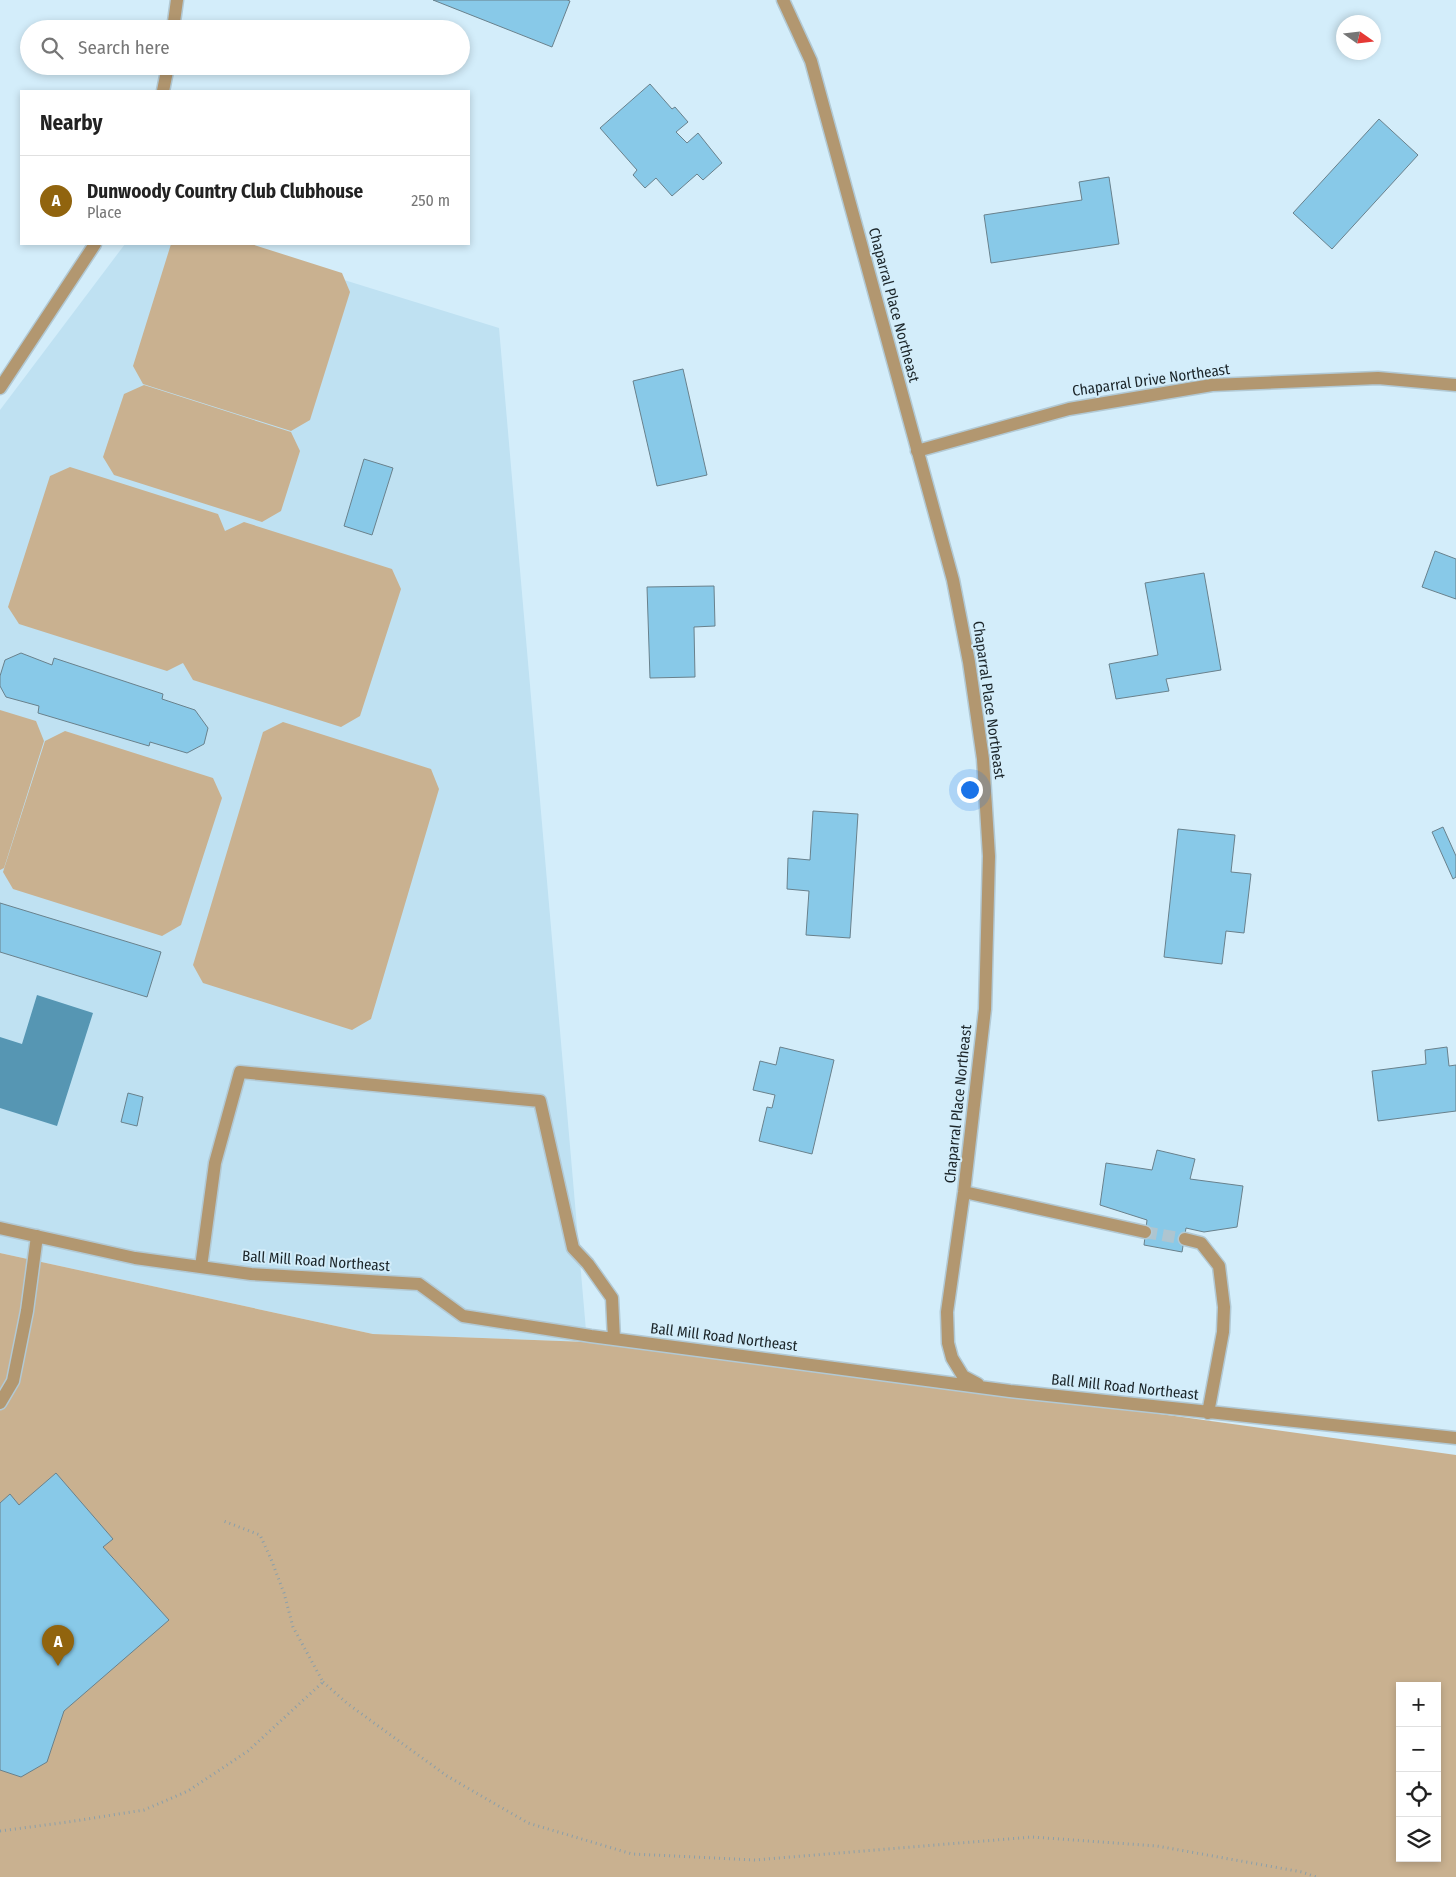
<!DOCTYPE html>
<html lang="en">
<head>
<meta charset="utf-8">
<style>
  :root { --surface:#fff; --page:#f2f2f2; --text:#222; --muted:#767676; --line:#e0e0e0; --accent:#91640e }
  body { margin:0; font-family:"Fira Sans Condensed",sans-serif; background:var(--page); color:var(--text) }
  .controls { position:absolute; right:15px; bottom:15px; display:grid; overflow:hidden; border-radius:0px; box-shadow:0 2px 8px #0003 }
  .controls button { width:45px; height:45px; display:grid; place-items:center; padding:0; border:0; border-bottom:1px solid var(--line); background:var(--surface); color:var(--text); font:25px sans-serif }
  .compass { position:absolute; left:1336px; top:15px; width:45px; height:45px; border-radius:50%; background:var(--surface); box-shadow:0 2px 8px #0003; rotate:104deg }
  .you { position:absolute; left:969px; top:789px; width:18px; height:18px; margin:-12px; border:4px solid #fff; border-radius:50%; background:#1a73e8; box-shadow:0 0 0 8px #1a73e833 }
  .badge { display:grid; place-items:center; width:32px; height:32px; border-radius:50%; background:var(--accent); color:#fff; font-size:16px; font-weight:700 }
  .pin { position:absolute; translate:-50% -41px; filter:drop-shadow(0 1px 2px #0008) }
  .pin::after { content:''; position:absolute; top:26px; width:18px; height:15px; background:inherit; clip-path:polygon(0 0,100% 0,50% 100%) }
  .list { margin:0; padding:0; list-style:none }
  h2 { display:flex; justify-content:space-between; align-items:center; height:65px; margin:0; padding:0 20px; font-size:21px }
  h2 small { font-size:16px; font-weight:400; color:var(--muted) }
  .list li { display:grid; grid-template-columns:32px 1fr auto; gap:15px; align-items:center; box-sizing:border-box; height:90px; padding:0 20px; border-top:1px solid var(--line) }
  .list b { display:block; font-size:19px; white-space:nowrap }
  .list p { margin:0; font-size:16px; white-space:nowrap; color:var(--muted) }
  .list em { font-size:16px; font-style:normal; color:var(--muted) }
  .icon { flex:none; width:28px; height:28px; fill:none; stroke:currentColor; stroke-width:2; stroke-linecap:round; stroke-linejoin:round }
  .map { position:relative; flex:none; width:1456px; height:1877px; overflow:hidden }
  .search { position:absolute; background:var(--surface); box-shadow:0 2px 8px #0003; left:20px; top:20px; width:450px; height:55px; display:flex; align-items:center; gap:12px; box-sizing:border-box; padding:0 18px; border-radius:28px; color:var(--muted); font-size:19px }
  .panel { position:absolute; background:var(--surface); box-shadow:0 2px 8px #0003; left:20px; top:90px; width:450px; height:155px; border-radius:0px }
  .map>svg:first-child { display:block }
  .built { fill:#bfe1f2 }
  .green { fill:#c9b190; fill-rule:evenodd }
  .water { fill:#5696b3 }
  .building { fill:#88c9e8; stroke:#69818c }
  .lines { fill:none; stroke-linecap:round; stroke-linejoin:round }
  .minor-tunnel { stroke:#aec5d0; stroke-width:12; stroke-dasharray:12 6; stroke-linecap:butt }
  .minor-casing { stroke:#b2c9d4; stroke-width:15 }
  .path { stroke:#8b9fa9; stroke-width:3; stroke-dasharray:1 4; stroke-linecap:butt }
  .minor { stroke:#b29770; stroke-width:12 }
  .labels { text-anchor:middle; dominant-baseline:central; stroke-width:4; stroke-linejoin:round; paint-order:stroke }
  .street-label { font-size:15px; fill:#1b2529; stroke:#d3edfa }
</style>
</head>
<body>
<div class="map">
<svg width="1456" height="1877" viewBox="0 0 1456 1877">
  <rect width="100%" height="100%" fill="#d3edfa"/>
  <!-- built -->
  <path class="built" d="M125,244h103l271,84 88,1014 -214,-8 -373,-81v-843z"/>
  <!-- green -->
  <path class="green" d="M171,244h80l91,29 8,19 -40,128 -19,11 -148,-47 -10,-18z
    M144,385l147,47 9,19 -19,60 -19,11 -148,-47 -11,-18 21,-63z
    M70,467l148,47 7,17 19,-9 148,47 9,20 -41,127 -19,11 -148,-47 -10,-17 -16,8 -148,-47 -11,-17 42,-131z
    M0,710l36,11 8,20 -40,127 -4,2z
    M283,722l148,47 8,20 -68,230 -19,11 -149,-47 -10,-18 70,-233z
    M65,731l148,47 9,20 -41,127 -19,11 -149,-47 -10,-17 42,-131z
    M0,1253l373,81 214,8 356,42 513,71v422h-1456zM1400,1686h37v172h-37z"/>
  <!-- water -->
  <path class="water" d="M37,995l56,18 -36,113 -57,-18v-71l22,7z"/>
  <!-- building -->
  <path class="building" d="M433,0h134l3,1 -18,46z
    M650,84l22,25 3,-2 13,15 -12,10 11,11 11,-10 24,30 -19,17 -6,-6 -25,22 -16,-18 -11,10 -12,-13 4,-5 -37,-42z
    M1379,119l39,36 -86,94 -39,-36z
    M1109,177l10,67 -128,19 -7,-48 98,-15 -3,-18z
    M683,369l24,106 -50,11 -24,-105z
    M364,459l29,9 -21,67 -28,-9z
    M1435,551l21,8v40l-34,-12z
    M1204,573l17,97 -55,9 3,12 -53,8 -7,-35 49,-9 -13,-72z
    M714,586l1,40 -21,1 1,50 -45,1 -3,-91z
    M21,653l31,12 2,-7 109,36 -1,5 33,11 13,18 -4,16 -17,9 -37,-11 -1,4 -111,-33 1,-7 -33,-9 -6,-11v-10l5,-16z
    M813,811l45,3 -8,124 -44,-3 3,-44 -22,-2 1,-31 22,2z
    M1443,827l13,29v21l-3,2 -21,-47z
    M1178,829l57,6 -4,37 20,2 -7,59 -18,-2 -4,33 -58,-7z
    M0,903l161,49 -14,45 -147,-45z
    M780,1047l54,13 -22,94 -53,-13 8,-34 5,1 3,-13 -22,-5 7,-29 16,4z
    M1447,1047l2,19 7,-1v46l-78,10 -6,-50 54,-7 -1,-14z
    M128,1093l15,4 -6,29 -16,-4z
    M1157,1150l38,9 -5,20 53,7 -6,41 -33,5 -18,-4 -4,24 -38,-7 3,-25 -47,-15 6,-42 46,7z
    M56,1473l57,66 -10,8 66,73 -105,91 -17,51 -26,15 -21,-7v-267l10,-9 9,11z"/>
  <g class="lines">
    <!-- minor-tunnel -->
    <path class="minor-tunnel" d="M1145,1232l40,7"/>
    <!-- minor casing -->
    <g class="minor-casing">
      <path id="minor" d="M783,0l28,61 142,519 16,82 14,97 6,97 -4,153 -21,183 -17,120 1,31 4,15 11,18 15,8
        M173,29l4,-29
        M163,91l5,-25
        M0,388l95,-144
        M917,451l152,-42 143,-24 166,-7 78,7
        M964,1192l181,40
        M0,1228l135,30 116,16 168,10 44,32 128,20 419,55 446,47
        M1185,1239l16,4 18,23 5,41 -1,25 -15,81
        M201,1267l14,-104 25,-91 300,29 33,147 15,16 24,34 2,41
        M0,1403l13,-22 14,-70 10,-75"/>
    </g>
    <!-- path -->
    <path class="path" d="M323,1682l25,22 99,72 81,47 104,31 123,6 277,-23 125,9 145,26 14,5
      M0,1831l68,-9 76,-12 44,-19 60,-40 75,-69 -30,-55 -9,-34 -13,-34 -11,-24 -39,-15"/>
    <!-- minor -->
    <use href="#minor" class="minor"/>
  </g>
  <g class="labels">
    <!-- street labels -->
    <g class="street-label">
      <text transform="translate(894 305) rotate(75)">Chaparral Place Northeast</text>
      <text transform="translate(1151 380) rotate(-8)">Chaparral Drive Northeast</text>
      <text transform="translate(989 700) rotate(82)">Chaparral Place Northeast</text>
      <text transform="translate(958 1104) rotate(-84)">Chaparral Place Northeast</text>
      <text transform="translate(316 1261) rotate(4)">Ball Mill Road Northeast</text>
      <text transform="translate(724 1337) rotate(7)">Ball Mill Road Northeast</text>
      <text transform="translate(1125 1387) rotate(6)">Ball Mill Road Northeast</text>
    </g>
  </g>
</svg>
<div class="controls">
<button>+</button>
<button>−</button>
<button><svg class="icon" aria-label="locate" viewBox="0 0 24 24"><circle cx="12" cy="12" r="6"/><path d="M12 2v4M12 18v4M2 12h4M18 12h4"/></svg></button>
<button><svg class="icon" aria-label="layers" viewBox="0 0 24 24"><path d="M12 4l9 5-9 5-9-5zM3 14l9 5 9-5"/></svg></button>
</div>
<svg class="compass" viewBox="-18 -18 36 36"><path d="M0-13l5 13h-10z" fill="#e53935"/><path d="M0 13l5-13h-10z" fill="#767676"/></svg>
<div class="you"></div>
<div class="pin badge" style="left:58px;top:1666px">A</div>
<div class="search"><svg class="icon" aria-label="search" viewBox="0 0 24 24"><circle cx="10" cy="10" r="6"/><path d="M15 15l6 6"/></svg>Search here</div>
<section class="panel">
<h2>Nearby<small></small></h2>
<ul class="list">
<li><span class="badge">A</span><div><b>Dunwoody Country Club Clubhouse</b><p>Place</p></div><em>250 m</em></li>
</ul>
</section>
</div>
</body>
</html>
